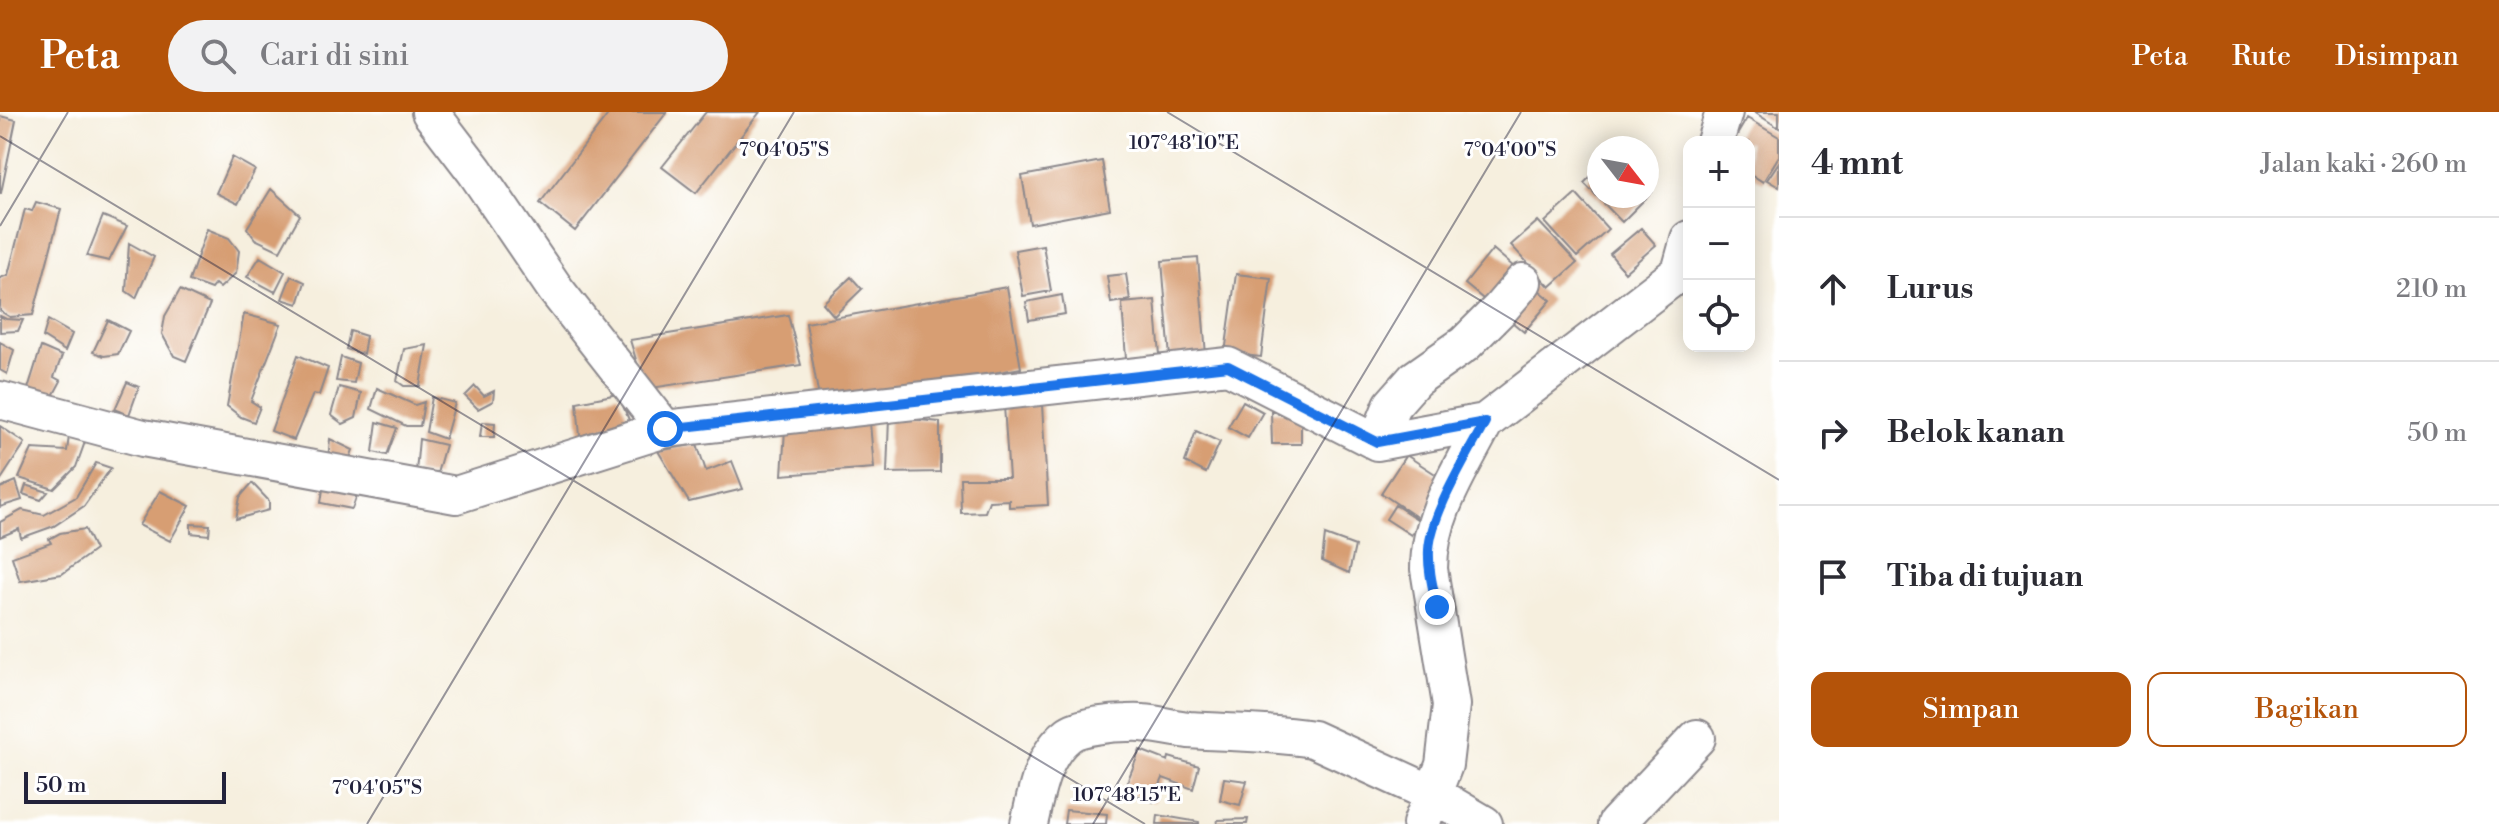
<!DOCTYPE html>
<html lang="id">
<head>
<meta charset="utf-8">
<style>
  :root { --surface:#fff; --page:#f2f2f3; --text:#2b2b33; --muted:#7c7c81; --line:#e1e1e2; --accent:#b45309 }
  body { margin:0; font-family:"Libre Bodoni",serif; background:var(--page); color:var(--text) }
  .controls { position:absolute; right:24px; top:24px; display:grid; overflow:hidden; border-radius:16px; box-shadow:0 4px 20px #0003 }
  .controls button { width:72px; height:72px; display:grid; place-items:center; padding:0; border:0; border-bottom:2px solid var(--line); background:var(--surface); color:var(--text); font:40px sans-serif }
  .compass { position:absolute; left:1587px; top:24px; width:72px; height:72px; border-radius:50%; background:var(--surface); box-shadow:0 4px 20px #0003; rotate:121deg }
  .scale { position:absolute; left:24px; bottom:20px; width:202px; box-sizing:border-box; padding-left:8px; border:4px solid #22223b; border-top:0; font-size:22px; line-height:28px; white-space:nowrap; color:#22223b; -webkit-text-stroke:6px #fff; paint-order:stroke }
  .stop { position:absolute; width:24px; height:24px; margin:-18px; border:6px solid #1a73e8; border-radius:50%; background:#fff }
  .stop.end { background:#1a73e8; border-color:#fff; box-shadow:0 2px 8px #0008 }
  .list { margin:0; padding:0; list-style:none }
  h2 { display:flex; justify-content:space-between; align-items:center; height:104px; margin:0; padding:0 32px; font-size:34px }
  h2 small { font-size:26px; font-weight:400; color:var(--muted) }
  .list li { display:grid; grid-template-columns:52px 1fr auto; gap:24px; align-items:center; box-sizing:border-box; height:144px; padding:0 32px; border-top:2px solid var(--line) }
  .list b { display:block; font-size:30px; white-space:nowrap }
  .list em { font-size:26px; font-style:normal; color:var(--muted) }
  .actions { display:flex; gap:16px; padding:24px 32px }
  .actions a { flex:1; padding:18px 0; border:2px solid var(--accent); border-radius:16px; text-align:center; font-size:28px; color:var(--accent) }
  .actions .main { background:var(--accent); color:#fff }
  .icon { flex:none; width:44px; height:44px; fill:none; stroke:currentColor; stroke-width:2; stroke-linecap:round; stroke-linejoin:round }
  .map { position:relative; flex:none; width:1779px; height:712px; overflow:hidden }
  header { display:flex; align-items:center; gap:48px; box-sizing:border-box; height:112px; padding:0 40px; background:var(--accent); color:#fff }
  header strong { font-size:38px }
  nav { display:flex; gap:44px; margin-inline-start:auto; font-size:28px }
  .search { width:560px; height:72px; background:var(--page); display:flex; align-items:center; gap:20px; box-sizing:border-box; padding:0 28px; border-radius:44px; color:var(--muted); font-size:30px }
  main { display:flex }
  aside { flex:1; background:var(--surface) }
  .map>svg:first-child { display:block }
  .building { fill:#d79e73 }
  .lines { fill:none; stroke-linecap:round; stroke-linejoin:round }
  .minor-casing { stroke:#8c888c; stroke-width:40 }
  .minor { stroke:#fff; stroke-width:36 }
  .route { stroke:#1a73e8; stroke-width:10 }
  .ticks { fill:none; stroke:#22223b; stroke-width:2; stroke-opacity:0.45 }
  .ticks-label { font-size:20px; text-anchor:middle; fill:#22223b; stroke:#fff; stroke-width:6; stroke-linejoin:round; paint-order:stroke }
</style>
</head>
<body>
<header>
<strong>Peta</strong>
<div class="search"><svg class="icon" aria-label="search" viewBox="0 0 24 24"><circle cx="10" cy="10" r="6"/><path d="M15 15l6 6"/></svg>Cari di sini</div>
<nav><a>Peta</a><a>Rute</a><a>Disimpan</a></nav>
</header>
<main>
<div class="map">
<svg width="1779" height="712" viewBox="0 0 1779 712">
  <rect width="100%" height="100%" fill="#fff"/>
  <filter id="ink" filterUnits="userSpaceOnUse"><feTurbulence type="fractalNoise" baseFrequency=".0125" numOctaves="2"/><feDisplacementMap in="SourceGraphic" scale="16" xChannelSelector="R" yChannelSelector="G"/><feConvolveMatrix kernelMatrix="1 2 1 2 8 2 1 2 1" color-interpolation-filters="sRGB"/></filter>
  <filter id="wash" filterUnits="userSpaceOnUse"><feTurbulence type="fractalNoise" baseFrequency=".006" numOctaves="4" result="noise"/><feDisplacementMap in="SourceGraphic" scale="32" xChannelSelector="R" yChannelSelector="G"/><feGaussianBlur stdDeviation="1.8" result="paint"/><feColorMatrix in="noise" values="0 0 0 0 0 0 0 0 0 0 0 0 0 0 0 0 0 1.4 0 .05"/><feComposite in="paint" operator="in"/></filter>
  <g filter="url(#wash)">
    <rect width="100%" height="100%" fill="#f6efde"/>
    <g id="blocks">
      <!-- building -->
      <path class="building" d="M610,0h57l-92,119 -35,-28z
        M706,0h54l-64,81 -34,-26z
        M1754,0h25v16z
        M0,4l16,4 -15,73h-1z
        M1747,6l32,19v19l-16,26 -14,-9v-31h-16z
        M232,45l23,13 -17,34 -22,-11z
        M1102,49l8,48 -80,15 -8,-48z
        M1779,50v25l-12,-7z
        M1599,56v28h48v-8l5,4 -30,30 -38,-39z
        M271,77l29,26 -20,36 -25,-12 -8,-11z
        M1576,82l32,35 -31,28 -32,-35z
        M36,90l25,7 -28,106 -23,2 -10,-6v-33l8,-3 17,-66 7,2z
        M103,104l24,10 -18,35 -22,-5z
        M1538,109l39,42 -27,24 -39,-42z
        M1641,116l15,17 -31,27 -15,-18z
        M207,117l22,9 10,13 -3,22 -16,15 -5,-4 -4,5 -22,-8z
        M129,131l25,14 -18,41 -10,-7z
        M1043,133l8,46 -28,5 -8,-46z
        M1493,137l28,24 -28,34 -28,-23z
        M260,145l25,15 -10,20 -28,-15z
        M1198,146l8,97 -36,3 -8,-97z
        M1126,162l4,26 -19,3 -4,-27z
        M1236,162l35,4 -10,79 -36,-4z
        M291,164l14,6 -7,22 -16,-5z
        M851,165l11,12 -28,27 -11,-13z
        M1533,173l18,15 -27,32 -18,-15z
        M1007,175l14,81 -201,36 -14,-81z
        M180,178l30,14 -24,57 -12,-5 -12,-22 3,-18z
        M1062,183l3,19 -36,6 -3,-18z
        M1155,188l5,55 -34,4 -4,-56z
        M244,202l37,10 -30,77 9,6 -6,15 -13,-5 -14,-11z
        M788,203l13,50 -156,24 -15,-49z
        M0,204l6,3 17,1 -5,11 -18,1z
        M48,208l24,14 -7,17 -22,-14z
        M108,208l21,11 -11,23 -14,2 -11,-4z
        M350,219l16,5 -3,18 -17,-5z
        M0,230l14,8 -7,24 -7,-4z
        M427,233l-7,41h-16l-7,-5 7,-32z
        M41,235l21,9 -8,21 7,4 -7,13 -11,4 -16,-6z
        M298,243l30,13 -9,27 -6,-1 -19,46 -23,-9z
        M341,245l17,6 -4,20 -18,-2z
        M127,270l12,5 -10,28 -14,-6z
        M475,274l9,10 10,-5 -1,10 -15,8 -13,-13z
        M339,275l22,6 -5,25 -13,6 -12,-9z
        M377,276l38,17 9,-3 -4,24h-14l-35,-17z
        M618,282l11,26 -49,16 -3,-34z
        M432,285l23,6 -10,36 -19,-7z
        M1243,289l20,11 -15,26 -20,-11z
        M1042,293l6,100 -39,2v-7l-20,1 -4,11 -24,1 -1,-35h49l-5,-72z
        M1271,299h30v33h-29z
        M889,305l51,5v50l-53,1z
        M377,310l20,6 -10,27 -14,-3z
        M482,310l13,1 -1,14h-14z
        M870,311l4,45 -92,7 3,-45z
        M0,314l25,17 -25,38z
        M1196,319l24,11 -14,31 -21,-11z
        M69,324l17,3 -10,28 -22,22 -35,-11 13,-29 35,2z
        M330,327l23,11 -6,16 -19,-6z
        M419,327l26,6 -9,32 -20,-5z
        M697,332l9,27 26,-10 11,28 -54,13 -31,-51z
        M1406,343l40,26 -25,39 -40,-27z
        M96,351l15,5 -27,38 -30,20 -33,12 -2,-9 -19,8v-15l22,-12 22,5 32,-18z
        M325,363l33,17 -6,17 -31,-6z
        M16,369l6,19 -22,7v-19z
        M252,371l17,18v9l-33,9 4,-22z
        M26,373l22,7 -7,8 -18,-6z
        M160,379l30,15 -20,35 -31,-16z
        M1395,393l25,16 -9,14 -25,-16z
        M191,412l19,1 -1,10 -18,-2z
        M85,417l10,21 -33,24 -42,7 -8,-24 39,-14 -2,-4 11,-6z
        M1325,423l30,11 -6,27 -27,-12z
        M1140,638l28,11 1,-4 30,9 -6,23 -30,-11 -10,24 -29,-12z
        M1224,666l23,3 -7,24 -20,-5z
        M1066,698l41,4 -1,10h-42z
        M1158,703l41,7v2h-42z
        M1248,707l-1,5h-30l1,-4z"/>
    </g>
  </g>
  <g filter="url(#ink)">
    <use href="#blocks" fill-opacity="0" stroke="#8c888c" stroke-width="2"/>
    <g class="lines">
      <!-- minor casing -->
      <g class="minor-casing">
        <path id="minor" d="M430,0l45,59 81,119 109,139
          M1715,30l9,-30
          M0,288l143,38 313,57 209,-66 563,-63 149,76 108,-20 195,-150 9,-33
          M1377,330l15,-37 23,-26 50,-35 35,-35 23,-27
          M1029,712c7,-30 13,-69 39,-89 11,-9 45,-12 60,-12 20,-2 41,5 61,7 41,3 83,2 124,9l120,55 51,30
          M1421,712l23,-59 7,-60 -22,-136c0,-54 32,-100 56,-147
          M1616,712l81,-86"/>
      </g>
      <!-- minor -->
      <use href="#minor" class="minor"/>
    </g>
  </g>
  <g class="lines" filter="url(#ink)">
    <!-- route -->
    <path class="route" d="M665,317l563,-63 149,76 108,-20c-18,35 -54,91 -56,128 -1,20 4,38 8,57"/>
  </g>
  <!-- ticks -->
  <path class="ticks" d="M1167,0l612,368M0,24l1145,688M0,114l68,-114M367,712l427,-712M1093,712l428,-712"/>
  <g class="ticks-label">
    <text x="1184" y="37">107°48'10"E</text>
    <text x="784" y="44">7°04'05"S</text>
    <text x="1510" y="44">7°04'00"S</text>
    <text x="377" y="682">7°04'05"S</text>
    <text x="1127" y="689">107°48'15"E</text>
  </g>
</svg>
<div class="controls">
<button>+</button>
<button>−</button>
<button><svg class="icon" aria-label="locate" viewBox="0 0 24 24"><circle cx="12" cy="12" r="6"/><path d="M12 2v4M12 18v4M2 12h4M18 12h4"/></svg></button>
</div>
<svg class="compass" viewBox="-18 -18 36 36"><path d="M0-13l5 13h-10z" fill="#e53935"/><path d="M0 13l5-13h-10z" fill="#7c7c81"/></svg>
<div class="scale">50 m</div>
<div class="stop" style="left:665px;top:317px"></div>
<div class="stop end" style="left:1437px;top:495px"></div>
</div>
<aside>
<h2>4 mnt<small>Jalan kaki · 260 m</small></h2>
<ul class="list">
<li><svg class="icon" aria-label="ahead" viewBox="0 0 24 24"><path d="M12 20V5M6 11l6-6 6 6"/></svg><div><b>Lurus</b></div><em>210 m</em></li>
<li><svg class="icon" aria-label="right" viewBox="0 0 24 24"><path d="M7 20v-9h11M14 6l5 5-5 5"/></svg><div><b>Belok kanan</b></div><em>50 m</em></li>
<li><svg class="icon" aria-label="arrive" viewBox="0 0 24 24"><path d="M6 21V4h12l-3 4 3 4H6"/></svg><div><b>Tiba di tujuan</b></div></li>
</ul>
<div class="actions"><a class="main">Simpan</a><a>Bagikan</a></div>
</aside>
</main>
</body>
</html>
